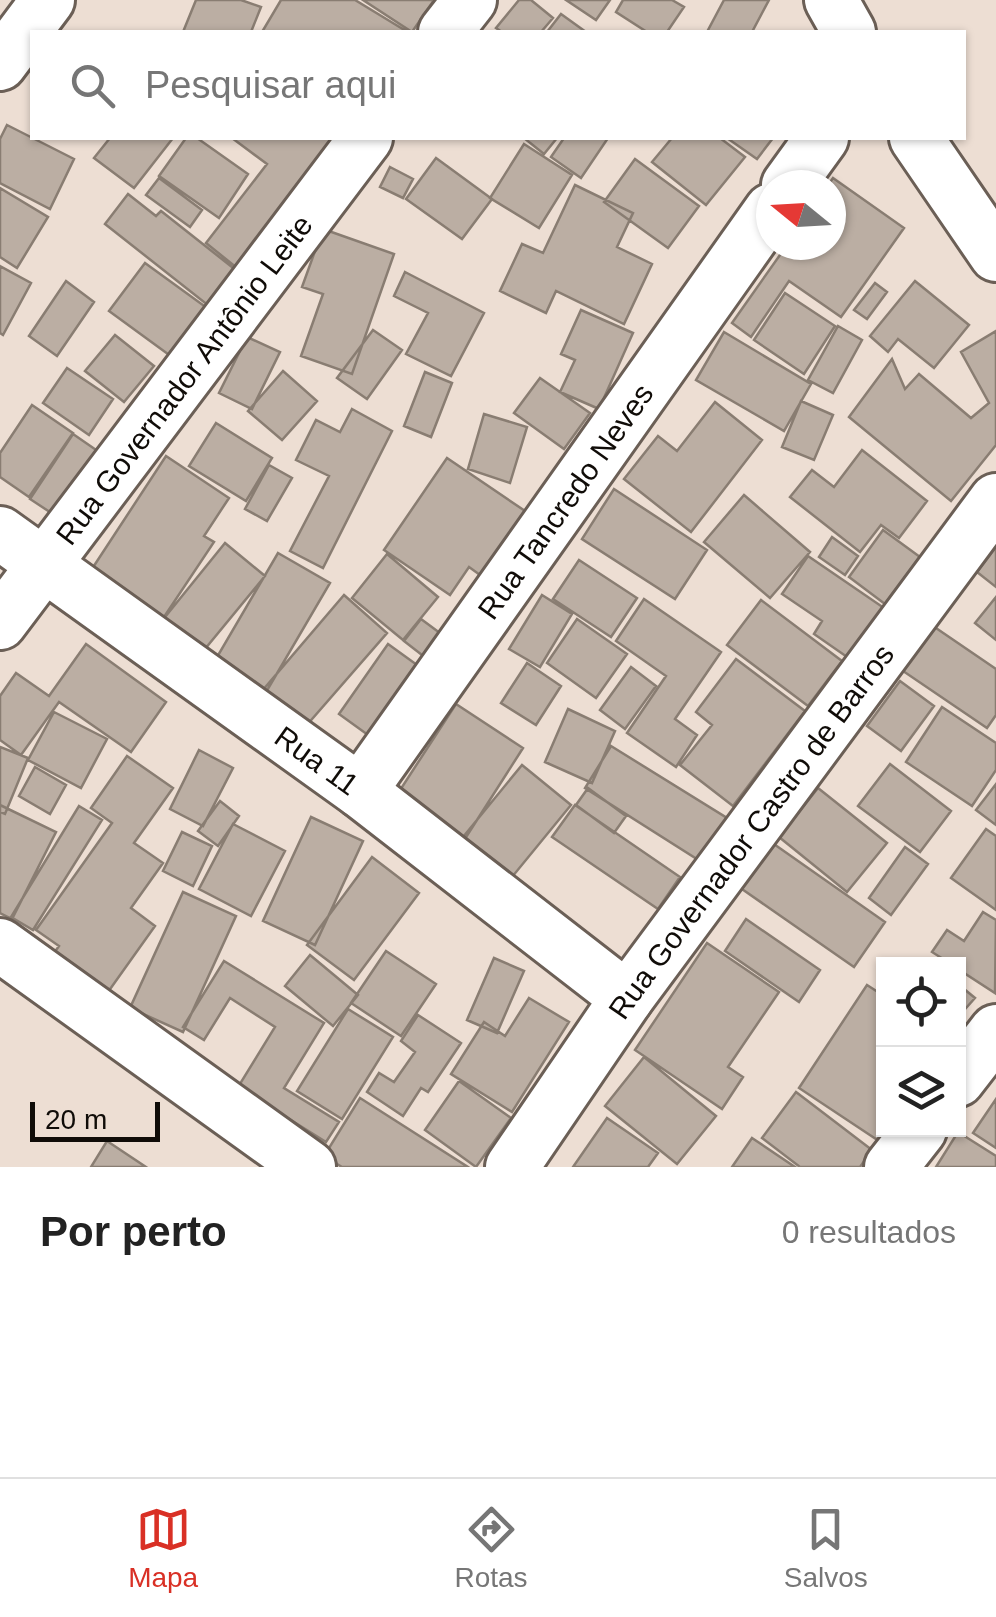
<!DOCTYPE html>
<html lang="pt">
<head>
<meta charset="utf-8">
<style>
  :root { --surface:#fff; --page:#f2f2f2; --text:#222; --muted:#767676; --line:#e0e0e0; --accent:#d93025 }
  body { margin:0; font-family:Helvetica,sans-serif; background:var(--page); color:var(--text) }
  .controls { position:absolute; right:30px; bottom:30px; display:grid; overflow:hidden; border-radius:0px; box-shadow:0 2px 8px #0004 }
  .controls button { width:90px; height:90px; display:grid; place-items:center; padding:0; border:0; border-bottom:2px solid var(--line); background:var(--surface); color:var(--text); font:50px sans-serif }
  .compass { position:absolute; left:756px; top:170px; width:90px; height:90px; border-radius:50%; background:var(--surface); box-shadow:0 2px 8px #0004; rotate:288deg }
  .scale { position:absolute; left:30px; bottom:25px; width:130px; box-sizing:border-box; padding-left:10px; border:5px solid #100c08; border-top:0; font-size:28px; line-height:35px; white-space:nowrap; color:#100c08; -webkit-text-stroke:8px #edded3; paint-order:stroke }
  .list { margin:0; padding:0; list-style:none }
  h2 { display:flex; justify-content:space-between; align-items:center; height:130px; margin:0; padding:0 40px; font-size:42px }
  h2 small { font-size:32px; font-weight:400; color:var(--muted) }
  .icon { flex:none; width:55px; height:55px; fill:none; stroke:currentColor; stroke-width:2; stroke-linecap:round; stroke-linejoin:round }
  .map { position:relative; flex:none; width:996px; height:1167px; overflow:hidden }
  .search { position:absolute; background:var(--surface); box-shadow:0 2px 8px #0004; left:30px; right:30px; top:30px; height:110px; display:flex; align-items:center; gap:25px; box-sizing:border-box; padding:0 35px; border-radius:0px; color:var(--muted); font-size:38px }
  .sheet { height:310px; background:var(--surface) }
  nav { display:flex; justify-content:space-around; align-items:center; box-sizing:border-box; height:140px; border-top:2px solid var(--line); background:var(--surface); font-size:28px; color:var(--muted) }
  nav a { display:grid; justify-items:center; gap:5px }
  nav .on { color:var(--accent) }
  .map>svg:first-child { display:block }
  .building { fill:#bbaea3; stroke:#897d72; stroke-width:2.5 }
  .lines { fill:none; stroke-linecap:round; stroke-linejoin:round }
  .street-casing { stroke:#6b5f56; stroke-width:58 }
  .street { stroke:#fff; stroke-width:52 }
  .labels { text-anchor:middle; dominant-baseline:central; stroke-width:8; stroke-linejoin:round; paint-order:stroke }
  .street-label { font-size:30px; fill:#100c08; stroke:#edded3 }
</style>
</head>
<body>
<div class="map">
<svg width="996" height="1167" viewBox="0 0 996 1167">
  <rect width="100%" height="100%" fill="#edded3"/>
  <!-- building -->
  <path class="building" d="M196,0h45l20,7 -10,25h-68z
    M281,0h74l51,31 -144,1z
    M363,0h71l-22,32z
    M519,0h12l22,18 -12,14h-39l-6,-4z
    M566,0h44l-14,20z
    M623,0h49l12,7 -17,25h-20l-31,-20z
    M724,0h45l-17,32h-45z
    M561,14l25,18h-39z
    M7,125l67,34 -24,50 -50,-26v-44z
    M110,138h63l-39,50 -40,-30z
    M186,138h11l51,36 -29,44 -60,-42z
    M232,138h104l-99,130 -31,-25 61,-79z
    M524,138h33l-13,16z
    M564,138h44l-27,40 -30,-21z
    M672,138h48l25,19 -39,48 -54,-43z
    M727,138h46l-16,21z
    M524,144l48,31 -33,53 -49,-30z
    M436,158l56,41 -30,40 -56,-40z
    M635,159l64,47 -31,42 -64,-46z
    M390,167l23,12 -10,19 -23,-11z
    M159,178l43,32 -12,17 -44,-32z
    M833,178l71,50 -63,89 -52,-36 -38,56 -19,-14 55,-78h44v-60h-3z
    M575,185l58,28 -16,34 35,17 -28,60 -68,-33 -10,22 -46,-22 22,-47 21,9z
    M0,188l48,29 -31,51 -17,-11z
    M128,194l28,22 5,-5 76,60 -28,35 -104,-82z
    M323,229l71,25 -42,120 -51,-18 22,-62 -21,-7z
    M145,263l62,45 -35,49 -63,-46z
    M0,266l31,17 -28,52 -3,-2z
    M405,272l79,41 -33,63 -45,-22 22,-41 -34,-17z
    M66,281l28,21 -37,54 -28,-20z
    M915,281l54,44 -35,43 -36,-29 -10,13 -18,-16z
    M875,283l12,9 -20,27 -13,-9z
    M785,293l50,33 -31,48 -50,-34z
    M581,310l52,23 -34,76 -39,-17 15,-32 -14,-6z
    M838,326l24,14 -29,53 -25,-13z
    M373,330l29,20 -35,49 -30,-21z
    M996,331v114l-45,56 -102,-84 43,-58 13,30 14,-15 52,44 18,-15 -28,-51z
    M724,332l87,52 -27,47 -88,-51z
    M115,335l39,31 -30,36 -39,-31z
    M247,337l33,15 -28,57 -33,-16z
    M67,368l46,31 -24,36 -46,-32z
    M283,371l34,30 -35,39 -34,-29z
    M425,372l27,11 -21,54 -27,-11z
    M540,378l50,35 -26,36 -50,-36z
    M801,401l32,14 -19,45 -32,-13z
    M715,402l47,38 -71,92 -67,-53 34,-43 19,15z
    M32,405l41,28 -44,64 -29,-20v-24z
    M352,409l40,22 -69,137 -33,-17 39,-75 -33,-16 20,-40 24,12z
    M484,414l43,13 -17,56 -42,-14z
    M216,423l56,35 -26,43 -57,-35z
    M73,434l29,20 -43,64 -29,-19z
    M862,450l65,51 -28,37 -18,-13 -21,27 -70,-55 22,-27 22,17z
    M166,456l63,42 -25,38 10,6 -56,84 -72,-48z
    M447,458l84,57 -44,65 -18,-13 -19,28 -66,-45z
    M269,465l23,13 -25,43 -22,-12z
    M614,489l93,61 -32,49 -93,-60z
    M744,495l66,57 -40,46 -66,-56z
    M883,530l37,27 -35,47 -36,-27z
    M832,537l26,19 -13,19 -26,-18z
    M225,543l40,33 -65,79 -39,-33z
    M996,547v40l-19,-15z
    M278,553l52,30 -68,116 -52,-30z
    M387,554l51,43 -35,43 -51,-42z
    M808,556l76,52 -34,51 -36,-25 8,-13 -40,-27z
    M579,560l58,38 -26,39 -58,-38z
    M344,595l43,38 -88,101 -42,-37z
    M542,595l30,19 -32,53 -31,-18z
    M996,597v43l-21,-17z
    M644,599l77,53 -46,67 22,16 -21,32 -49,-34 39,-57 -50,-35z
    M761,600l81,61 -34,45 -81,-61z
    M421,619l27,20 -17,23 -27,-21z
    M577,619l50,35 -31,44 -49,-35z
    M933,626l63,43v46l-9,13 -84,-57z
    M86,644l80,58 -35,50 -72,-50 -38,53 -21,-15v-44l16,-23 33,23z
    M388,644l36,26 -49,70 -36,-26z
    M736,659l69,52 -72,95 -53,-41 32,-40 -16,-13z
    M527,663l34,23 -25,39 -35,-22z
    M631,667l25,19 -31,43 -25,-19z
    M900,681l34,25 -33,45 -34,-25z
    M456,704l67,44 -62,97 -70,-41z
    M942,707l54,36v27l-24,36 -66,-44z
    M568,709l47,22 -23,52 -47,-21z
    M54,712l53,27 -26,49 -53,-28z
    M611,746l116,72 -27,43 -115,-73z
    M0,747l28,11 -23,56 -5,-2z
    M199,750l34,18 -30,58 -33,-17z
    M127,756l46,32 -39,55 29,20 -32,45 24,18 -47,66 -54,-39 5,-7 -23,-16 76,-107 -21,-15z
    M890,764l61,47 -31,41 -62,-46z
    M522,765l49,40 -68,83 -49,-40z
    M35,767l31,18 -16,29 -31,-18z
    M996,784v41l-20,-15z
    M588,788l38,28 -12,17 -38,-28z
    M818,788l69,55 -40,49 -68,-55z
    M220,801l19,15 -21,30 -20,-15z
    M0,805l56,27 -44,87 -12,-6z
    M575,805l105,72 -22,32 -106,-72z
    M79,806l23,14 -69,110 -22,-13z
    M311,817l52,24 -48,104 -52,-24z
    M233,824l52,27 -34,65 -52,-27z
    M986,829l10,7v74l-45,-32z
    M182,832l30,14 -19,40 -30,-15z
    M771,842l114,80 -31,45 -115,-80z
    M905,847l23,17 -37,51 -22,-17z
    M372,857l47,36 -65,87 -47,-35z
    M183,892l53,24 -53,116 -53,-24z
    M983,912l13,8 -1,73 -37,-24v-5h-7l-19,-12 15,-22 17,11z
    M746,919l74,51 -21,32 -74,-51z
    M707,943l72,49 -51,75 15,10 -21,32 -87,-59z
    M386,951l50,33 -35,52 -50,-33z
    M310,955l48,40 -25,31 -48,-40z
    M494,958l30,13 -27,62 -30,-13z
    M224,961l100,62 -40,65 55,34 -13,20 -88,-55 37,-60 -45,-29 -26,42 -21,-13z
    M958,984l17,14 -17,19z
    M867,985l17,11v134h20l-13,19 -92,-61z
    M529,998l40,24 -57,90 -61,-38 33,-52 21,14z
    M348,1009l45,28 -51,82 -45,-28z
    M418,1015l43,28 -33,49 -7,-4 -18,28 -36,-24 12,-19 15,9 21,-30 -14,-11z
    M644,1057l72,59 -39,48 -72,-58z
    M459,1081l52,37 -35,49 -51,-37z
    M796,1092l76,58 -12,17h-60l-38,-29z
    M360,1098l108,69h-126l-18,-11z
    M996,1099v49l-23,-15z
    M607,1118l51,35 -10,14h-75z
    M958,1132l38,24v11h-60z
    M752,1138l43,29h-63z
    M107,1141l39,26h-55z"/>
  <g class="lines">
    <!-- street casing -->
    <g class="street-casing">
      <g id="street">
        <path d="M831,0l18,32"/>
        <path d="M445,32l25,-32"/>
        <path d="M0,64l48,-64"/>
        <path d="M916,138l80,117"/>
        <path d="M788,185l34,-47"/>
        <path id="s1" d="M0,533l360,258 267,207"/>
        <path id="s2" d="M0,623l366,-485"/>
        <path id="s3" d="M360,791l411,-581"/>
        <path d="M0,945l309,222"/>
        <path d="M958,1080l38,-49"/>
        <path id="s4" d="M512,1167l115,-169 369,-498"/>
        <path d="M891,1167l29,-37"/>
      </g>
    </g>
    <!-- street -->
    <use href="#street" class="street"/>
  </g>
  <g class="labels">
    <!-- street labels -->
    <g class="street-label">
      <text stroke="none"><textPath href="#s2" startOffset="305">Rua Governador Antônio Leite</textPath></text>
      <text stroke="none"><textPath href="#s3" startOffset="355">Rua Tancredo Neves</textPath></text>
      <text stroke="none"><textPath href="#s1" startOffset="390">Rua 11</textPath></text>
      <text stroke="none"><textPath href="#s4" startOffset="412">Rua Governador Castro de Barros</textPath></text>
    </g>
  </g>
</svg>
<div class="controls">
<button><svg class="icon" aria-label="locate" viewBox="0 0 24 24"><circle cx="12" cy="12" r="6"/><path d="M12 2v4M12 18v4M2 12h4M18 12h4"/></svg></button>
<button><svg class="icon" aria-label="layers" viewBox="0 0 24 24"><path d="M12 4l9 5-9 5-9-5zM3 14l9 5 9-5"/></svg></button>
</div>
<svg class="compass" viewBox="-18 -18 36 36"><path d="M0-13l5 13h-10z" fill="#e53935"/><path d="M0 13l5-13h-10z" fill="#767676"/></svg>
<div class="scale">20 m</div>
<div class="search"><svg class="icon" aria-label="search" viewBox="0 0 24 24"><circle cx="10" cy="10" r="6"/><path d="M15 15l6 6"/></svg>Pesquisar aqui</div>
</div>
<section class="sheet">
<h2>Por perto<small>0 resultados</small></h2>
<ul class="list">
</ul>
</section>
<nav>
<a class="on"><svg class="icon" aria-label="map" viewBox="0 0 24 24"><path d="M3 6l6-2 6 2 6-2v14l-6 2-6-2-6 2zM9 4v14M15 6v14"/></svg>Mapa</a>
<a><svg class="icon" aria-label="directions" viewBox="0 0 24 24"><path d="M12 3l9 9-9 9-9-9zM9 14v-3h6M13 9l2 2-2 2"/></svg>Rotas</a>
<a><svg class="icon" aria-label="saved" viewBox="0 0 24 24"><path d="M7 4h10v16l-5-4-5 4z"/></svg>Salvos</a>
</nav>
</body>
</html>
